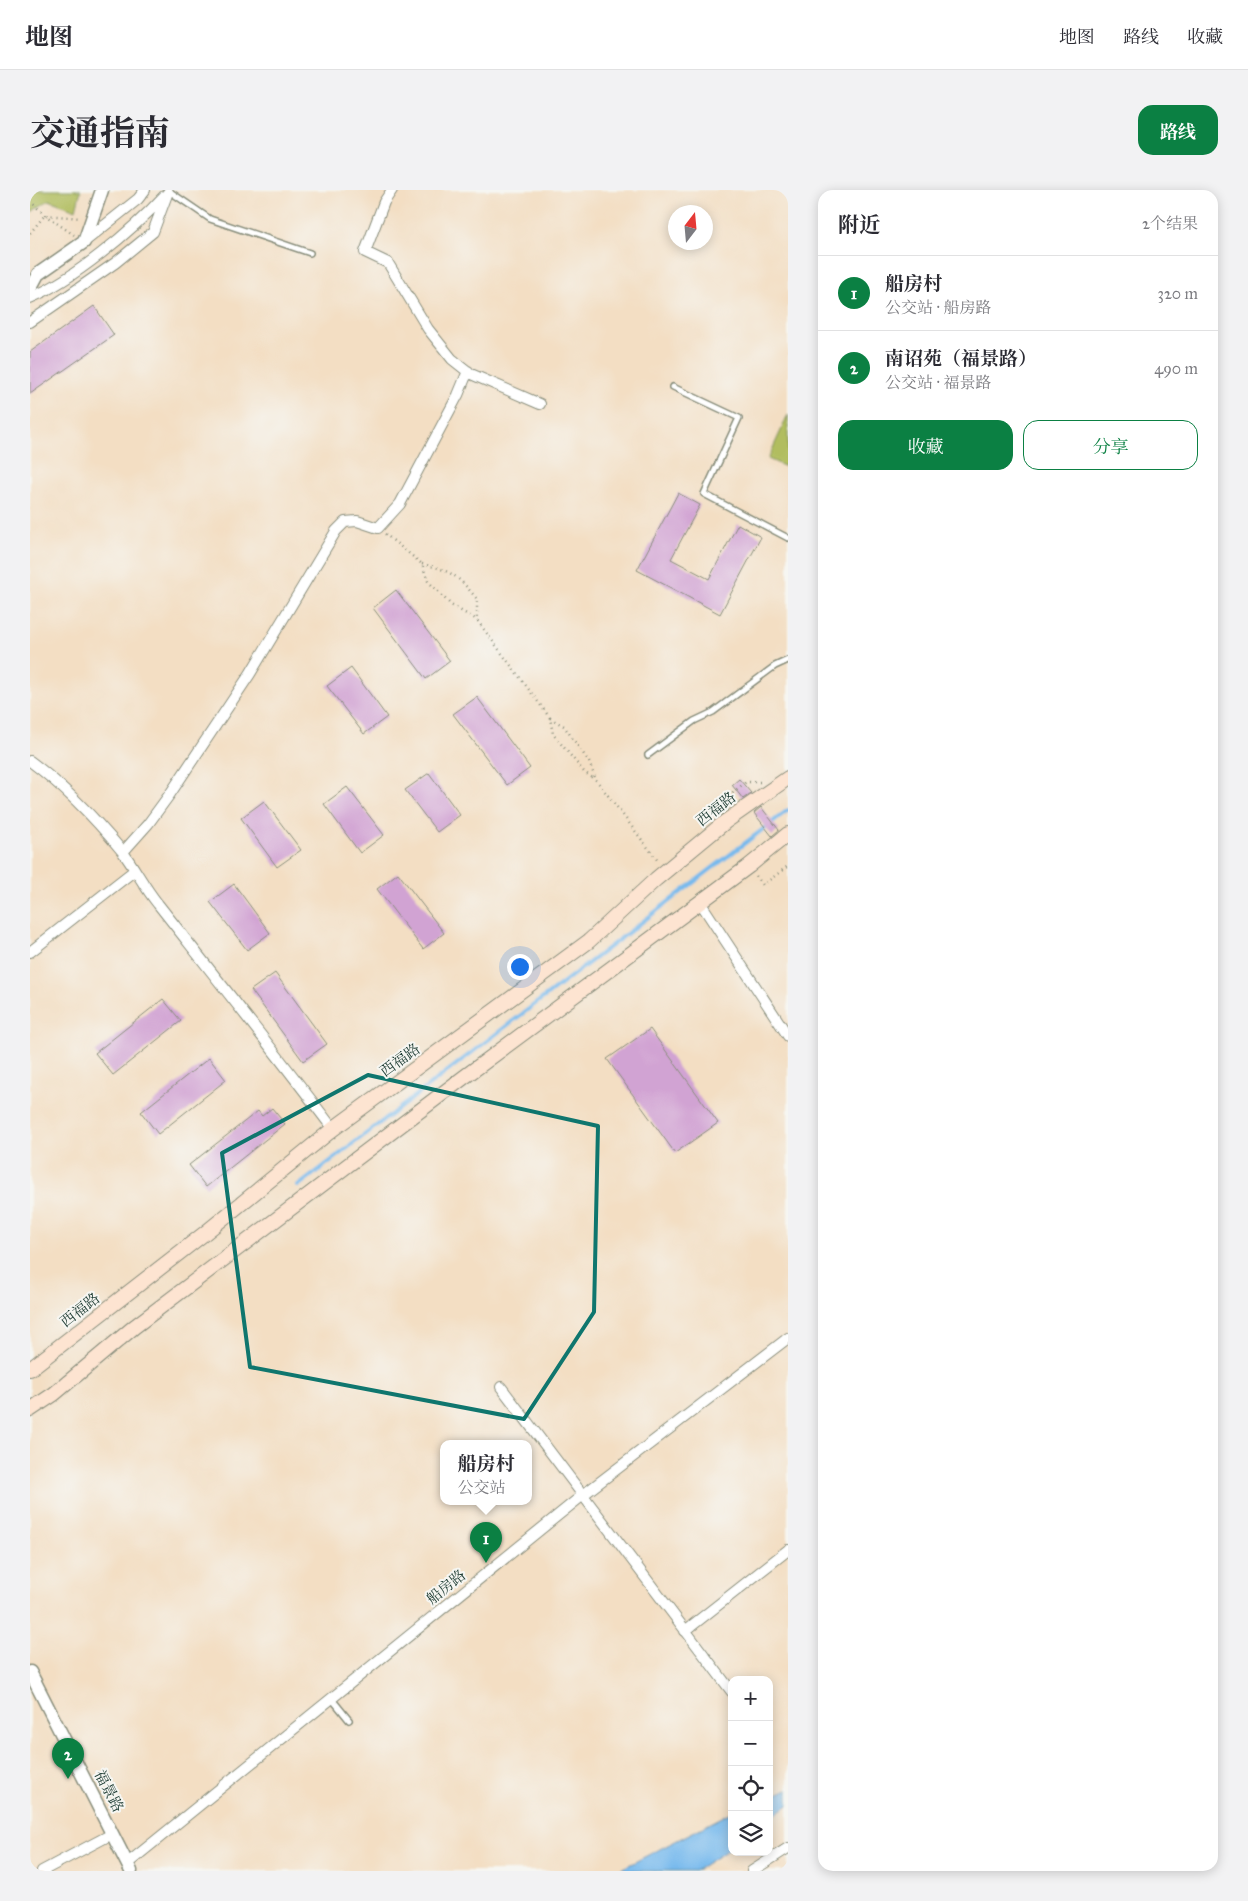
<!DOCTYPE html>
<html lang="zh">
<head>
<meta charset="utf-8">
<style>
  :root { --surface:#fff; --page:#f2f2f3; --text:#2b2b33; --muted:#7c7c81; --line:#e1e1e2; --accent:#0b8043 }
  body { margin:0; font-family:"IM FELL Great Primer","Noto Serif SC",serif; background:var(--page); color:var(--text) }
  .controls { position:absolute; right:15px; bottom:15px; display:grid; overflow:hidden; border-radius:10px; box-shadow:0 2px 12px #0003 }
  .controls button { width:45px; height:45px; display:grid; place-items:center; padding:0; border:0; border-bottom:1px solid var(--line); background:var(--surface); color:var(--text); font:25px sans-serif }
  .compass { position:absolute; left:638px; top:15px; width:45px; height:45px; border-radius:50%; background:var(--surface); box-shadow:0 2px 12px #0003; rotate:16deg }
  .you { position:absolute; left:489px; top:776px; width:18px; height:18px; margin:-12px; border:4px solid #fff; border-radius:50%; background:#1a73e8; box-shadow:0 0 0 8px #1a73e833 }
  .badge { display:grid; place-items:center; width:32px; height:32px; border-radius:50%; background:var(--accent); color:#fff; font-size:16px; font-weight:700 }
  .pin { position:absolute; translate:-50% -41px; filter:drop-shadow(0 1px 2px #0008) }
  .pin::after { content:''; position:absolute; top:26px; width:18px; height:15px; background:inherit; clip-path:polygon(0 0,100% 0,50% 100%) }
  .popup { position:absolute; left:410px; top:1250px; width:92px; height:65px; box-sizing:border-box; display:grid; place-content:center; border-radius:10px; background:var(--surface); filter:drop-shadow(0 1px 4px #0005); font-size:16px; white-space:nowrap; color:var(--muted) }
  .popup b { font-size:19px; color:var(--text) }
  .popup::after { content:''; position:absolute; left:50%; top:100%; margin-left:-10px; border:10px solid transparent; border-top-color:var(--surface) }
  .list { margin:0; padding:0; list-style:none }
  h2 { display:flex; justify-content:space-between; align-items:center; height:65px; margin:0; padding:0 20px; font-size:21px }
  h2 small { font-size:16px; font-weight:400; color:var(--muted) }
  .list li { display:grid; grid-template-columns:32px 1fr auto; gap:15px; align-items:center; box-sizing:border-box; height:75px; padding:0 20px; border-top:1px solid var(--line) }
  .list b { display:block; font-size:19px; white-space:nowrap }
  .list p { margin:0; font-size:16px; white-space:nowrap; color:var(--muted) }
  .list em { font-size:16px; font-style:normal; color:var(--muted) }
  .actions { display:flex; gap:10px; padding:15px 20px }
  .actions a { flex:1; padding:11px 0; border:1px solid var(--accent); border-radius:15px; text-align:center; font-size:18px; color:var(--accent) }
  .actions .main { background:var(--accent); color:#fff }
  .icon { flex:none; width:28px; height:28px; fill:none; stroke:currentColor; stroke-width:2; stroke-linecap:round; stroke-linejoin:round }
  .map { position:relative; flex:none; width:758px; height:1681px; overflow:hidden; border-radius:15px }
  header { display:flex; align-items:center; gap:30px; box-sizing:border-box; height:70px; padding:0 25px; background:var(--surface); border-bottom:1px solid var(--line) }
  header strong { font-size:24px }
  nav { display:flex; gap:28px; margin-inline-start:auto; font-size:18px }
  .intro { display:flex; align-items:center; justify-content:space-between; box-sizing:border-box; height:120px; padding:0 30px }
  h1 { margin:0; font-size:35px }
  .button { padding:12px 22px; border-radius:15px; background:var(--accent); color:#fff; font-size:18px; font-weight:700 }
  main { display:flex; gap:30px; padding:0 30px }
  aside { flex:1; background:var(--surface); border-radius:15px; box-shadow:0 2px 12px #0003 }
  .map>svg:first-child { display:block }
  .green { fill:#b1bd5e; stroke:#687d49 }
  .water { fill:#78baed; stroke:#4c7c90 }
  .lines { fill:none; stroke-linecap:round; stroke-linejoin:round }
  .stream { stroke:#78baed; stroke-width:4 }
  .building { fill:#d1a3d3 }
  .service-casing { stroke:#898e7c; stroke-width:8 }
  .minor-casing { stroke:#898e7c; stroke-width:12 }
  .tertiary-casing { stroke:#898e7c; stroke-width:15 }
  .secondary-casing { stroke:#898e7c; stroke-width:16 }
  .path { stroke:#898e7c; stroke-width:2.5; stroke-dasharray:1 4; stroke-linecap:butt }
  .service { stroke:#fff; stroke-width:5 }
  .minor { stroke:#fff; stroke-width:10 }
  .tertiary { stroke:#fff; stroke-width:12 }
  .secondary { stroke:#fde4d1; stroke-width:14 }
  .marked { fill:none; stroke:#0f766e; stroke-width:4; stroke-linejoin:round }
  .labels { text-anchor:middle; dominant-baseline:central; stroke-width:4; stroke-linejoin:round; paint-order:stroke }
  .street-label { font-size:15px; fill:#1f3d34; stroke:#f6f6f2 }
</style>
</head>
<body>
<header>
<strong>地图</strong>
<nav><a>地图</a><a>路线</a><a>收藏</a></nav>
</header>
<div class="intro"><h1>交通指南</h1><a class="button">路线</a></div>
<main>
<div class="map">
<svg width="758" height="1681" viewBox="0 0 758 1681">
  <rect width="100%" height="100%" fill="#f6f6f2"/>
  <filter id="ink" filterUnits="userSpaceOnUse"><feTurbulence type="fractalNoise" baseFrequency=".02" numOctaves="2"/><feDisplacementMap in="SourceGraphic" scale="10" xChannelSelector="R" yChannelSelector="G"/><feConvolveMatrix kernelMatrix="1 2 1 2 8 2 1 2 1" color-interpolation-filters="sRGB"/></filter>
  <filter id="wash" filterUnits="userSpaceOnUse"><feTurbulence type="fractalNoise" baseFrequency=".0096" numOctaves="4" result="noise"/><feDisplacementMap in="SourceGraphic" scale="20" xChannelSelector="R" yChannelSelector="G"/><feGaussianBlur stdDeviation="1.12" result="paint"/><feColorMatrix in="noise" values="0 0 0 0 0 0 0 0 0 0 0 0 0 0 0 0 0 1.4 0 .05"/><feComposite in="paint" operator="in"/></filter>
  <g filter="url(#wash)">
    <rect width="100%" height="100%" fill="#f3dec3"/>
    <!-- green -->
    <path class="green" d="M0,0h51l-5,20 -27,-10 -19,13z
      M758,225v53l-20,-9z"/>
    <!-- water -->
    <path class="water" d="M758,1599v16l-19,14v-21z
      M702,1622v35l-37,24h-78z"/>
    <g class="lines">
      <!-- stream -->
      <path class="stream" d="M268,996l490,-376"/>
    </g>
    <g id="blocks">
      <!-- building -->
      <path class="building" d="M64,116l20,29 -84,59v-42z
        M648,303l22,12 -29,54 38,20 29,-55 23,13 -41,77 -83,-44z
        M366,400l54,71 -24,18 -53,-71z
        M321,478l36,49 -23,17 -37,-48z
        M447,507l53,71 -23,17 -54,-71z
        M399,583l31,42 -23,17 -32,-42z
        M709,589l12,14 -8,6 -11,-14z
        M317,597l37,48 -24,18 -36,-49z
        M234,611l37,49 -24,17 -36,-49z
        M731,617l18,23 -7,6 -18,-23z
        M368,683l46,60 -21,16 -46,-60z
        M204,694l36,49 -23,17 -37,-48z
        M245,783l52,71 -24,17 -52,-71z
        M133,809l18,22 -68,54 -18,-22z
        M620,839l68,94 -43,30 -68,-94z
        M179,868l17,22 -68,54 -17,-22z
        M242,918l13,16 -79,63 -17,-22 69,-54 4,5z"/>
    </g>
  </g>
  <g filter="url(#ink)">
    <use href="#blocks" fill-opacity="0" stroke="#898e7c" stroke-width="1"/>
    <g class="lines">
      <!-- service casing -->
      <g class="service-casing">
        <path id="service" d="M139,1l41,28 100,34
          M643,197l66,31 -35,76 84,44
          M618,565l46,-34 19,-9 62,-46 13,-6
          M302,1509l17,21"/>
      </g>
      <!-- minor casing -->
      <g class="minor-casing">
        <path id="minor" d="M362,0l-8,12 -19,50 23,11 40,66 24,30 19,15 69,30
          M54,52l54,-43 7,-9
          M0,108c43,-18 102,-67 134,-102
          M0,132l85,-59 38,-31 15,-40
          M0,571c35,26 64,56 92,90 13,17 22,36 36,53 59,75 118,149 175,225
          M93,662l25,-28 22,-30 80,-120 86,-143 9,-9 12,-1 21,7 22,-24 58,-109 10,-24
          M670,712l88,134
          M0,762l105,-82
          M471,1197l231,305
          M655,1441l103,-81
          M98,1673l455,-368 205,-157
          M12,1681l70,-37
          M722,1681l36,-23"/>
      </g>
      <!-- tertiary casing -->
      <g class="tertiary-casing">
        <path id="tertiary" d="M0,99l8,-15 46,-32 18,-52
          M0,1482l101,199"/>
      </g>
      <!-- secondary casing -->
      <g class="secondary-casing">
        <path id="secondary" d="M0,1179l175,-136 128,-104 256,-188 67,-62 69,-57 63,-44
          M0,1220l24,-16 80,-67 329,-249 286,-212 39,-32"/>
      </g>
      <!-- path -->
      <path class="path" d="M0,11l15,14 29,20
        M0,43l15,-18 36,3
        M355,344l37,30 6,17 23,24 26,15 73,98 3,16 31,38 13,9 61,80
        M392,374c29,6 36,12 55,35v20
        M520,528l14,8 25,36 7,18
        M688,622l-4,-5 32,-25h14
        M726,686l7,9 25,-19"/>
      <!-- service -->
      <use href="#service" class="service"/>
      <!-- minor -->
      <use href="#minor" class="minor"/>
      <!-- tertiary -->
      <use href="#tertiary" class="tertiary"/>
      <!-- secondary -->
      <use href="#secondary" class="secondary"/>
    </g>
  </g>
  <!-- marked area -->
  <path class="marked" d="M338,885l230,51 -4,186 -70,107 -274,-52 -28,-214z"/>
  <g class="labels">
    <!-- street labels -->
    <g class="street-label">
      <text transform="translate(686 619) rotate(-38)">西福路</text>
      <text transform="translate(370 870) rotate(-36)">西福路</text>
      <text transform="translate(50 1120) rotate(-38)">西福路</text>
      <text transform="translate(416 1397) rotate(-39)">船房路</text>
      <text transform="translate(79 1601) rotate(63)">福景路</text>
    </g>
  </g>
</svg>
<div class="controls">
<button>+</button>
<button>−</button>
<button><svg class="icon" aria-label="locate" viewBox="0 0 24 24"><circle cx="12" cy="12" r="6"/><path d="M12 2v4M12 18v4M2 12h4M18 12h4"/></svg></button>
<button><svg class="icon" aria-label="layers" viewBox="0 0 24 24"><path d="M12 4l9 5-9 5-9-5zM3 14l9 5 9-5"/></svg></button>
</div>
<svg class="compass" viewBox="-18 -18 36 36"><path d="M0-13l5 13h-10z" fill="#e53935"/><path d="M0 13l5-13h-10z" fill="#7c7c81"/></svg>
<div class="you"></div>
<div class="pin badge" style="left:456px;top:1373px">1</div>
<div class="popup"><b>船房村</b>公交站</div>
<div class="pin badge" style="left:38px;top:1589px">2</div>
</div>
<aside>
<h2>附近<small>2个结果</small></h2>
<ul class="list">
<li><span class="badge">1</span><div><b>船房村</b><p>公交站 · 船房路</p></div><em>320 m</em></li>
<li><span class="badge">2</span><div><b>南诏苑（福景路）</b><p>公交站 · 福景路</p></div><em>490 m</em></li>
</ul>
<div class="actions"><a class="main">收藏</a><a>分享</a></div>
</aside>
</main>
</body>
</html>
